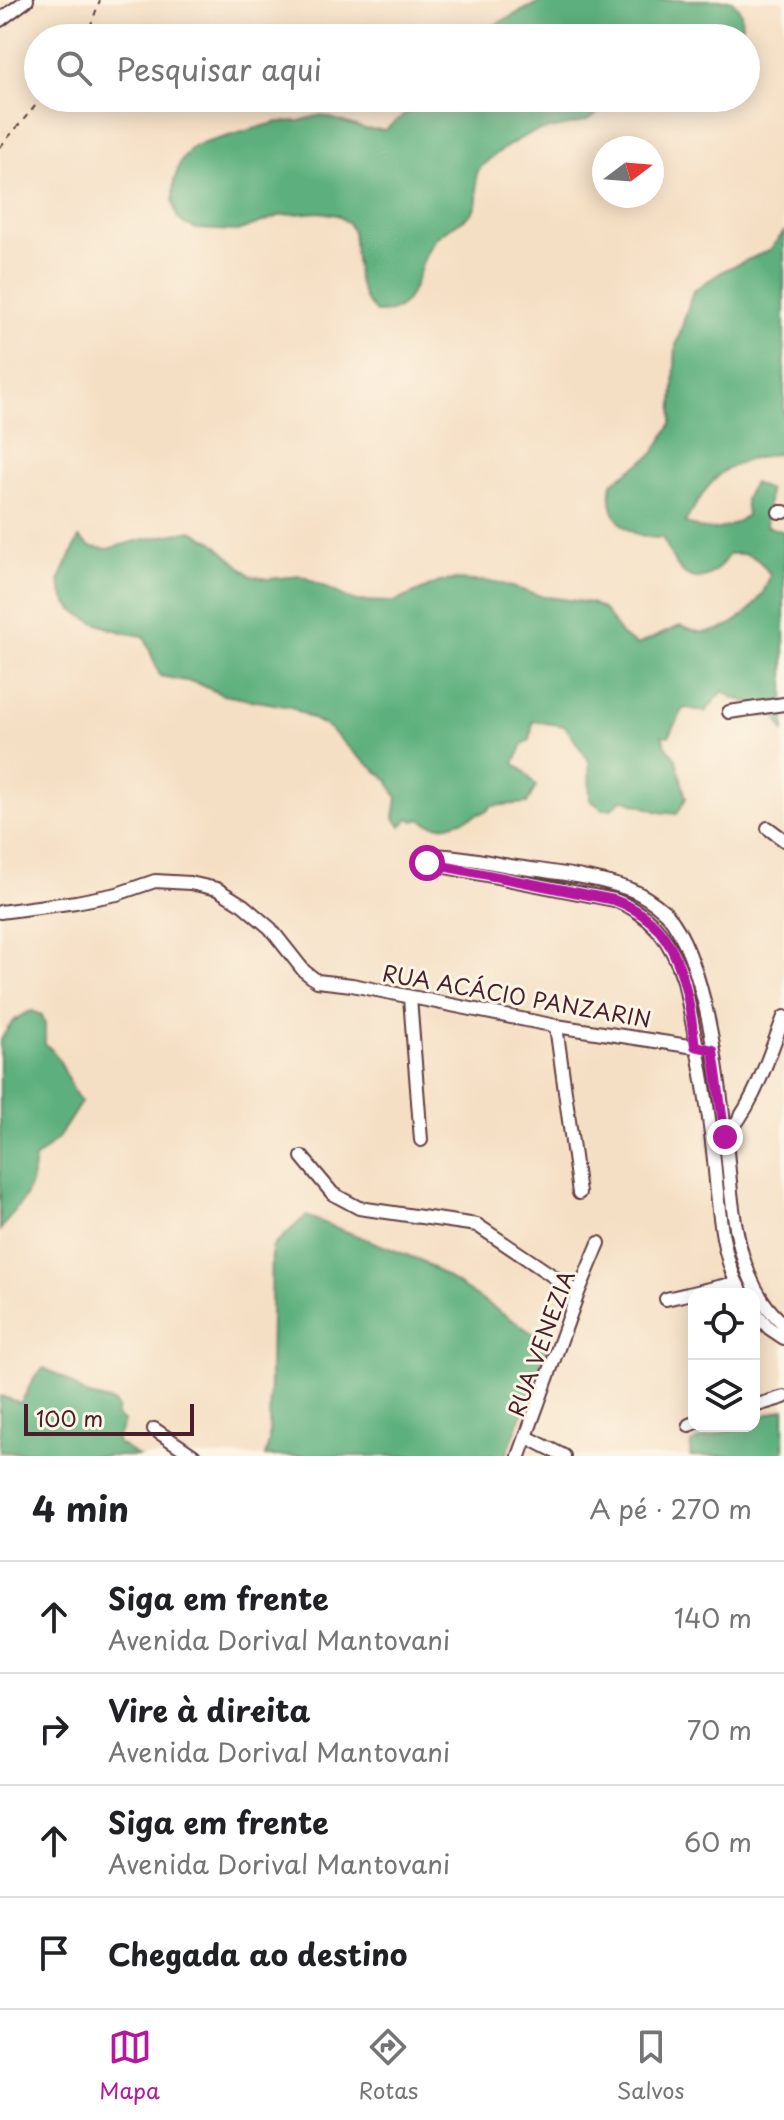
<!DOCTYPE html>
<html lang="pt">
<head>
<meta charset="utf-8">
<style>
  :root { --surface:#fff; --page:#f6f6f6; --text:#202124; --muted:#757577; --line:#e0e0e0; --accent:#b5179e }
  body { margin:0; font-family:"Playpen Sans",sans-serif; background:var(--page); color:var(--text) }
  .controls { position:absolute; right:24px; bottom:24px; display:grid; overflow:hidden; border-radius:16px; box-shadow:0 4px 20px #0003 }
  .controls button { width:72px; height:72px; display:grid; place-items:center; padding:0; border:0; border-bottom:2px solid var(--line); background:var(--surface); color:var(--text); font:40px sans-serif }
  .compass { position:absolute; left:592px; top:136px; width:72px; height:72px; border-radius:50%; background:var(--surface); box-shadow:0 4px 20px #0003; rotate:74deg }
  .scale { position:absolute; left:24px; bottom:20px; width:170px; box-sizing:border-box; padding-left:8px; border:4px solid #4a1f2b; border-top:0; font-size:22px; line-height:28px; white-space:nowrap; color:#4a1f2b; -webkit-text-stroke:6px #fcf5e5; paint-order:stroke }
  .stop { position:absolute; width:24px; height:24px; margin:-18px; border:6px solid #b5179e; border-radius:50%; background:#fff }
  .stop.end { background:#b5179e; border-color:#fff; box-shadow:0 2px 8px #0008 }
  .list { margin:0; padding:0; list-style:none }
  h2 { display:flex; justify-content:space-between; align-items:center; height:104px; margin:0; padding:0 32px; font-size:34px }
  h2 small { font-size:26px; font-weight:400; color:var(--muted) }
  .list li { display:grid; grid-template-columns:52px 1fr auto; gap:24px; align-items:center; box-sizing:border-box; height:112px; padding:0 32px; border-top:2px solid var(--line) }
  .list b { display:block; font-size:30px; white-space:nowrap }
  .list p { margin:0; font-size:26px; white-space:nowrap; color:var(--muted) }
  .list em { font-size:26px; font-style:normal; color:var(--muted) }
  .icon { flex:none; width:44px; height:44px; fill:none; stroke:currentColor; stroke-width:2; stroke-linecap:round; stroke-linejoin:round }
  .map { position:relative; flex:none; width:784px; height:1456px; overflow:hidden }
  .search { position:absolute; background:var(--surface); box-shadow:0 4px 20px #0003; left:24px; right:24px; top:24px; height:88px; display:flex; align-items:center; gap:20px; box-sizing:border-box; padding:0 28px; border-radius:44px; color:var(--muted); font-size:30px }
  .sheet { height:552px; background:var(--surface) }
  nav { display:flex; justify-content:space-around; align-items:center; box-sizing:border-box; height:112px; border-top:2px solid var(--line); background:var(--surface); font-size:22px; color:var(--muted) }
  nav a { display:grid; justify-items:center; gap:4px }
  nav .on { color:var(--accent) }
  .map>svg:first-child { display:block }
  .forest { fill:#5db07d; stroke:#546854; stroke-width:2 }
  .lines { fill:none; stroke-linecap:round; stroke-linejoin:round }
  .minor-casing { stroke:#643c42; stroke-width:16 }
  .path { stroke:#643c42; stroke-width:2; stroke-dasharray:6 6; stroke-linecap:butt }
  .minor { stroke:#fff; stroke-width:12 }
  .route { stroke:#b5179e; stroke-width:10 }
  .labels { text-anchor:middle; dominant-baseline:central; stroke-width:6; stroke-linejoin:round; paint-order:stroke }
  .street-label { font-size:22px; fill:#4a1f2b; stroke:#fcf5e5 }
</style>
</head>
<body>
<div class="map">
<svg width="784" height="1456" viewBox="0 0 784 1456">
  <rect width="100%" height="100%" fill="#fcf5e5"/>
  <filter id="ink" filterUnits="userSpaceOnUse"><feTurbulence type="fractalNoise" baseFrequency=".0125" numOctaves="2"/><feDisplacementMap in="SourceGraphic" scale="16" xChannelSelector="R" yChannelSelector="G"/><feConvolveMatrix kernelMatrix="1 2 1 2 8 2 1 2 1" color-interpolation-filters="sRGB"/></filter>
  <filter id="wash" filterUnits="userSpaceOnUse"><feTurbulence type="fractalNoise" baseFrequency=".006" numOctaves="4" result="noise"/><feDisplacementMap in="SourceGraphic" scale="32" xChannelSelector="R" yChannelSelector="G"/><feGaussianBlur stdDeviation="1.8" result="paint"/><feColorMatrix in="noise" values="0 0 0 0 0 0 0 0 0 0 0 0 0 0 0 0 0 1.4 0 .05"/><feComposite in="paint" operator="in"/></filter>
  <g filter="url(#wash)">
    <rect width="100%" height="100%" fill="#f5dfc4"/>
    <!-- forest -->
    <path class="forest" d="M544,0h188l9,12 1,19 -6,7h-258l12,-11z
      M425,98h189c-24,31 -48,25 -82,35 -12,4 -42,24 -51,34 -11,11 1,27 -6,40 -7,15 -27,19 -38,30 -24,25 -15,77 -60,76l-11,-12 -8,-22 -5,-47 -5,-9 -11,-8 -17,-3 -38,3 -45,16 -40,-2 -13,-5 -7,-7 -4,-15 1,-21 6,-18 13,-17 85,-24 21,-1 22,-6 45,14 19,1z
      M784,232v220c-64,13 -65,15 -99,70 22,13 42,9 62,-7l-2,-16 8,-16 16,7 -3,36 18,6v201l-8,-17h-14l-5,-11 -23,-7 -11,-7 -18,21 -17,-4 -5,1 -14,27 -7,-1 3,9 11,15 10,39 -9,16 -18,-2 -36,-13 -12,10h-8l-13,-9 -1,-39 -24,-35 -32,-5 -3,19 -6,3 -10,20 11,9 11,14 -9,17 -36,3 -4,5c-21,7 -46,24 -66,8l-7,2 -5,-3 -8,8 -7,-8 3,-20 -9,-18 -35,-28 -25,-25 -37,-20 -68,-12 -26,-12 -37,-7 -16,-40c-23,-3 -67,-15 -79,-36 -3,-6 -4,-13 -6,-19l20,-43 12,9 16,2 33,-9 52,-9 21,11 38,34 17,3 34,-3 52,25 40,1 46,-20 13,-2 43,2 45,14 50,7 12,6 19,26 15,10 43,-19c6,2 13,5 19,6 32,3 64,-29 71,-57 -11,-18 -20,-23 -41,-21 -12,20 -33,35 -51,13 -7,-8 -9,-20 -16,-29 -34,0 -57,-19 -50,-55l41,-29 19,-31 4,-77 17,-55 32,-21 45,-20z
      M32,1011l10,4 3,10v19c19,13 21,40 36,58l-23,36 -23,21 -4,25 -8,16 -23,30v-189c9,-15 15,-25 32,-30z
      M306,1216l116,45 127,83 -43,112h-241l4,-14 3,-195z
      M44,1368l20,10 22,17 27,7 5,6 -2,8 8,6 -8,20 22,14h-99l-4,-3 -35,-1v-56l21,7 14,-27z
      M784,1409v47h-94l1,-12c8,-7 15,-6 25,-9 16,-6 20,-9 38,-9v-7z"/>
  </g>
  <g filter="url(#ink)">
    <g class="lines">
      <!-- minor casing -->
      <g class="minor-casing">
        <path id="minor" d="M0,20l27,-20
          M779,512h5
          M729,712l55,-8
          M768,828l16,12
          M0,912l76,-10 41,-8 38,-13 35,2 27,6 26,16 27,23 34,43 13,10 35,4 204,41 146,22
          M410,998l11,142
          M556,1026l23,167
          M724,1138c31,-33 43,-79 60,-121
          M302,1157l31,37 26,14 118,17 101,68
          M743,1294c-24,-36 -25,-101 -30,-143 -6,-57 -18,-114 -29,-170 -12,-38 -31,-67 -70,-81l-179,-35 -9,-3v-7c28,0 56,6 84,11 39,6 82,10 119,23 13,5 26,14 36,23 47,50 59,210 66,280 5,47 15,101 53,132
          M666,1299l69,-16
          M754,1311l15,17 15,10
          M754,1406l30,-9
          M689,1425l5,-2
          M154,1429l40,27
          M527,1437l37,19
          M519,1456l59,-163 21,-50"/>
      </g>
      <!-- path -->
      <path class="path" d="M86,38l14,-38
        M0,147l42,-49"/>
      <!-- minor -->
      <use href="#minor" class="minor"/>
    </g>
  </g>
  <g class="lines" filter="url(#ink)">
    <!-- route -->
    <path class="route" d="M427,863l187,37c66,23 73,85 81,146l18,4 12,87"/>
  </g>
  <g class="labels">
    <!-- street labels -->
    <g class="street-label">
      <text transform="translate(517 995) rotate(10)">RUA ACÁCIO PANZARIN</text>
      <text transform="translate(540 1343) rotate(-70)">RUA VENEZIA</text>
    </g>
  </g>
</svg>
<div class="controls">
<button><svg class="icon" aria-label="locate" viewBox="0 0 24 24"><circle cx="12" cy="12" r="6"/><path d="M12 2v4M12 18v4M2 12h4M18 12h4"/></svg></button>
<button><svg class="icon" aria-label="layers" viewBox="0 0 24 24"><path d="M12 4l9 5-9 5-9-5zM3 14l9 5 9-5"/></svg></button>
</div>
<svg class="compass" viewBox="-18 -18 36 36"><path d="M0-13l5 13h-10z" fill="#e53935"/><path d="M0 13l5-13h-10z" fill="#757577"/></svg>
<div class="scale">100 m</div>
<div class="stop" style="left:427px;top:863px"></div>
<div class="stop end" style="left:725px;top:1137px"></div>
<div class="search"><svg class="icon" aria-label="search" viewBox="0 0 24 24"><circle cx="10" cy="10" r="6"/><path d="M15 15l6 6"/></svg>Pesquisar aqui</div>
</div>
<section class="sheet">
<h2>4 min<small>A pé · 270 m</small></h2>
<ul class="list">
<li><svg class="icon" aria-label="ahead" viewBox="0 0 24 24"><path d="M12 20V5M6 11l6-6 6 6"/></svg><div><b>Siga em frente</b><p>Avenida Dorival Mantovani</p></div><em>140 m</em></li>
<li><svg class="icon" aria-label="right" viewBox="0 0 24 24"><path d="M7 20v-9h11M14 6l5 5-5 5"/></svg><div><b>Vire à direita</b><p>Avenida Dorival Mantovani</p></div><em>70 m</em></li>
<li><svg class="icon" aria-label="ahead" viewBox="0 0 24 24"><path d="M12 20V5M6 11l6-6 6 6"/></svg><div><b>Siga em frente</b><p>Avenida Dorival Mantovani</p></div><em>60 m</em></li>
<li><svg class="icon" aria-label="arrive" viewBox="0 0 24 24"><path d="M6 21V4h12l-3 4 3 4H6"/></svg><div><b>Chegada ao destino</b></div></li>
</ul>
</section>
<nav>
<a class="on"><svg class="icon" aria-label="map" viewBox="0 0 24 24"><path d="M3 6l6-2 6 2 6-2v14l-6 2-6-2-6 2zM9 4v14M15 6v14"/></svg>Mapa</a>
<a><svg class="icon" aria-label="directions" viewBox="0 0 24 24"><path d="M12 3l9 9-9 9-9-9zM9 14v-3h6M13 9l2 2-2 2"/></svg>Rotas</a>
<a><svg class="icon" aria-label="saved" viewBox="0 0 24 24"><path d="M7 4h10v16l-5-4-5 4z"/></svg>Salvos</a>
</nav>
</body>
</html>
